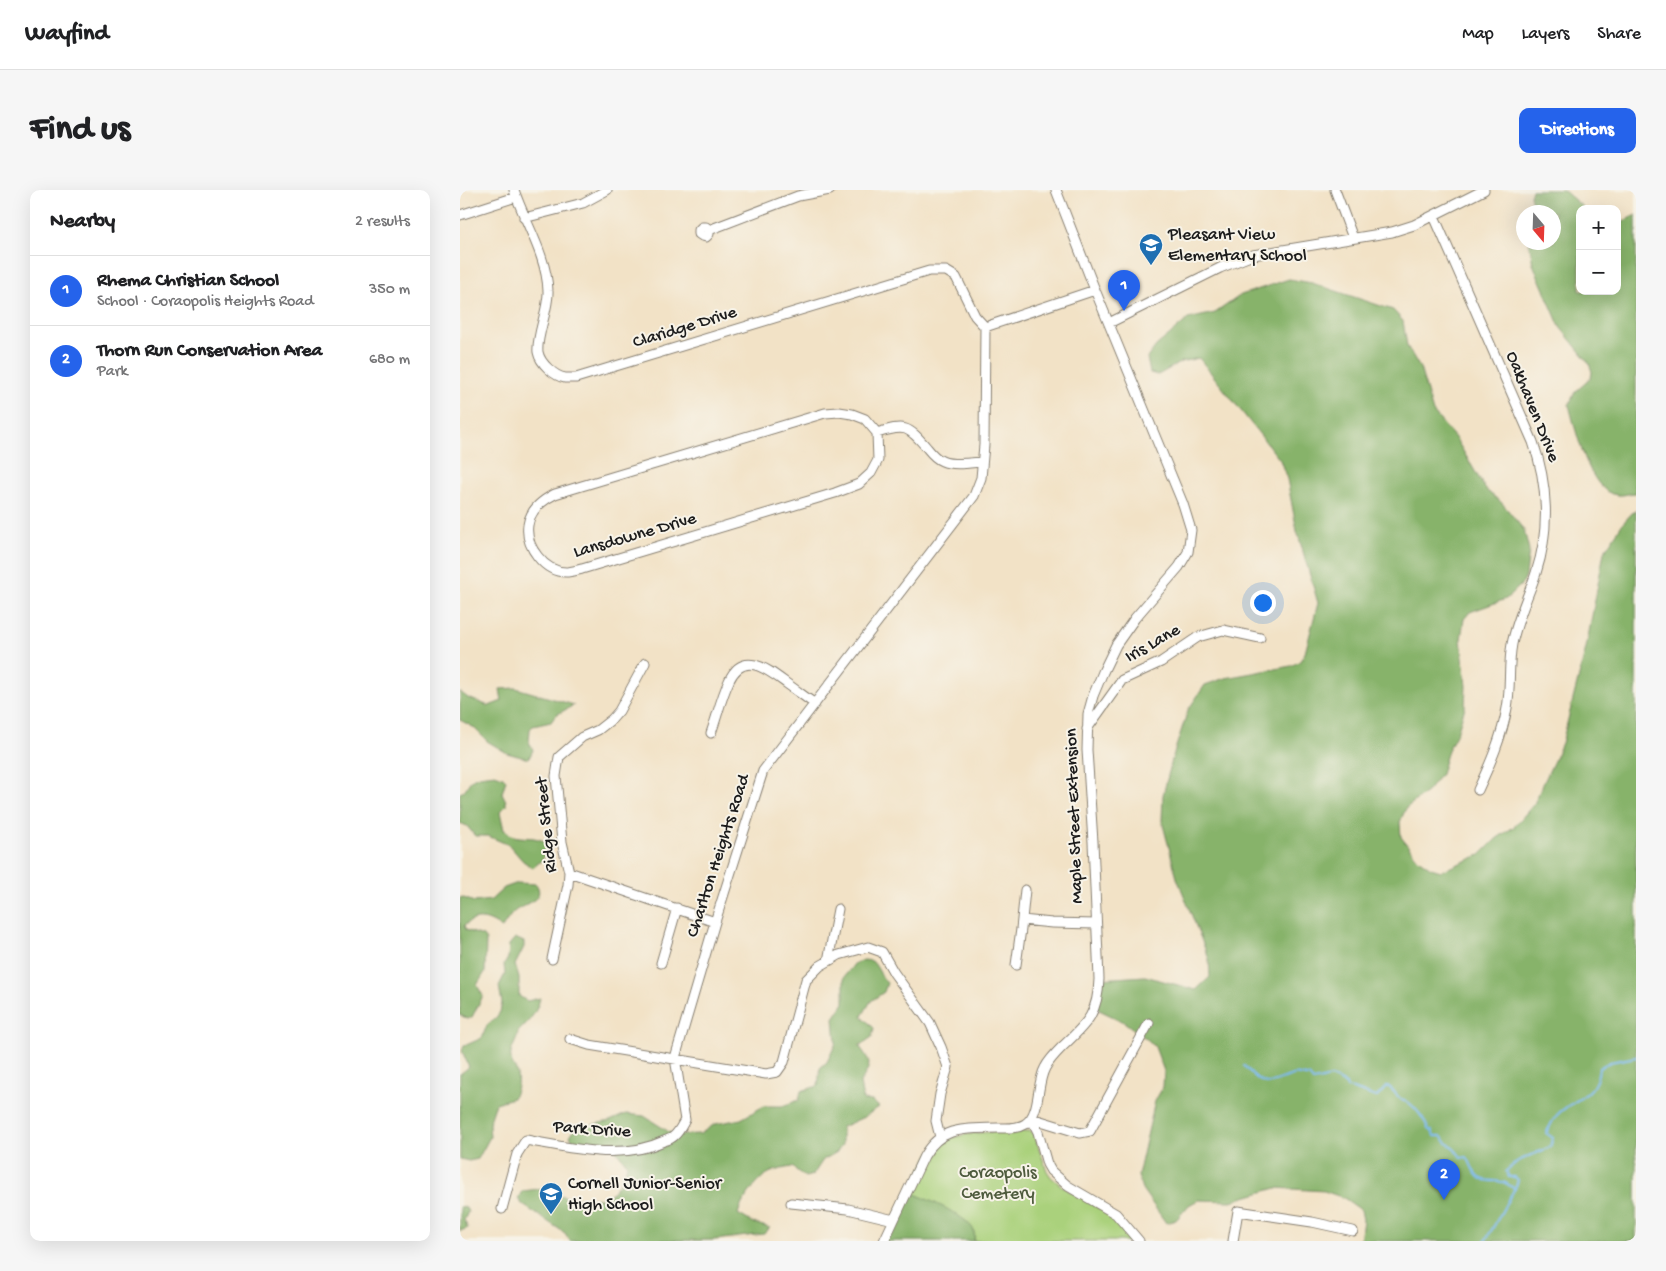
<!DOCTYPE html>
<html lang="en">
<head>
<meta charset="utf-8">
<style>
  :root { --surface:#fff; --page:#f6f6f6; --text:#202124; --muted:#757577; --line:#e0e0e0; --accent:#2563eb }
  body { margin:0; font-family:"Gochi Hand",sans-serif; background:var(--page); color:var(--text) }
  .controls { position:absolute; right:15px; top:15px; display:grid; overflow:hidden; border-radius:10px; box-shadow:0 5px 20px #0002 }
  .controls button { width:45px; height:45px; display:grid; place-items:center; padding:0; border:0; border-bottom:1px solid var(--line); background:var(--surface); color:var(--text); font:25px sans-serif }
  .compass { position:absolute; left:1056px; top:15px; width:45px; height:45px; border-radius:50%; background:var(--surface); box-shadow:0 5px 20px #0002; rotate:161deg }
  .you { position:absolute; left:802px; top:412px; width:18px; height:18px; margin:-12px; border:4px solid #fff; border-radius:50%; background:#1a73e8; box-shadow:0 0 0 8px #1a73e833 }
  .badge { display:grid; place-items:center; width:32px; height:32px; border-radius:50%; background:var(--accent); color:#fff; font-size:16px; font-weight:700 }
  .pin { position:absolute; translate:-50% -41px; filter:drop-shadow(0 1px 2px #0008) }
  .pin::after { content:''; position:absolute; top:26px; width:18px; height:15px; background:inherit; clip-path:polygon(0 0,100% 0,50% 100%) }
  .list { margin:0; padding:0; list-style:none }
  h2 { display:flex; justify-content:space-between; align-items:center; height:65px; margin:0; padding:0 20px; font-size:21px }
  h2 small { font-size:16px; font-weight:400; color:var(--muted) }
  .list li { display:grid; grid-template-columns:32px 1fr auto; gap:15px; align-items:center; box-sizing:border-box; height:70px; padding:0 20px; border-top:1px solid var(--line) }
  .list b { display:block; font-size:19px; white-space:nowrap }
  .list p { margin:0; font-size:16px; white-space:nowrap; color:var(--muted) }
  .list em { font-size:16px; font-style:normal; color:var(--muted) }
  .map { position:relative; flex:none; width:1176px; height:1051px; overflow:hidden; border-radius:10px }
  header { display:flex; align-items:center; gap:30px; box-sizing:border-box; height:70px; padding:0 25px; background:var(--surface); border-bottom:1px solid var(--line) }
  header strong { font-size:24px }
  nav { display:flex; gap:28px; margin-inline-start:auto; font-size:18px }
  .intro { display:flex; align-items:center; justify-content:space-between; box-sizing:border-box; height:120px; padding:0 30px }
  h1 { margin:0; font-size:35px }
  .button { padding:12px 22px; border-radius:10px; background:var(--accent); color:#fff; font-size:18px; font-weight:700 }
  main { display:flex; gap:30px; padding:0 30px }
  aside { flex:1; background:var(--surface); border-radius:10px; box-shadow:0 5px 20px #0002 }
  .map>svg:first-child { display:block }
  .green { fill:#aad17b; stroke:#63764c }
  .forest { fill:#87b36b; stroke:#526844 }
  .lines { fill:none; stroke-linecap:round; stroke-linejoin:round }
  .stream { stroke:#7ebbf1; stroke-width:2 }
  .minor-casing { stroke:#877f71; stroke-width:11 }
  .minor { stroke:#fff; stroke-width:9 }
  .labels { text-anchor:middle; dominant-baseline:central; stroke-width:4; stroke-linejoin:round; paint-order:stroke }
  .poi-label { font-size:18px; fill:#1c1c1c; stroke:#f7f3e8; text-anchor:start }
  .street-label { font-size:18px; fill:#1c1c1c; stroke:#f7f3e8 }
  .park-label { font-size:18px; fill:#4e5b3d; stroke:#f7f3e8 }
</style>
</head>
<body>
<header>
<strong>Wayfind</strong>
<nav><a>Map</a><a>Layers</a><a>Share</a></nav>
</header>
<div class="intro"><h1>Find us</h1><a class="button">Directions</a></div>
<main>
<aside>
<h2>Nearby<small>2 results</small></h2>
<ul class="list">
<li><span class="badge">1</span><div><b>Rhema Christian School</b><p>School · Coraopolis Heights Road</p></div><em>350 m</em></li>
<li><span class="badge">2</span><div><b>Thorn Run Conservation Area</b><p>Park</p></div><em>680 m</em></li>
</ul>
</aside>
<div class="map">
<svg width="1176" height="1051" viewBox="0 0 1176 1051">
  <rect width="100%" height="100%" fill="#f7f3e8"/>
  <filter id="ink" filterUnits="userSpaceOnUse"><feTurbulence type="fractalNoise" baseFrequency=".02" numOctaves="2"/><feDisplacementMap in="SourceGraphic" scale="10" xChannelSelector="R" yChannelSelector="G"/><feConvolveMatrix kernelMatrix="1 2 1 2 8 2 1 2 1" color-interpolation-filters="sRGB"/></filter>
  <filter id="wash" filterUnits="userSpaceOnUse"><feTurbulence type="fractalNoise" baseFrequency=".0096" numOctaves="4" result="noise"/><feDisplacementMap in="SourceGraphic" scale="20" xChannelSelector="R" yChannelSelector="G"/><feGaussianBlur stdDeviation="1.12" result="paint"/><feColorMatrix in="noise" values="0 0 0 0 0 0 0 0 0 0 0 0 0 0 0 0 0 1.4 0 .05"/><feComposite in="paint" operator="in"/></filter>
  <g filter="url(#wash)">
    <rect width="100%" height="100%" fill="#f2e2c6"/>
    <!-- green -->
    <path class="green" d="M571,941l3,3 13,37 4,6 12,10 50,30 22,24h-161c1,-9 -1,-12 -7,-19l-56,-30c7,-14 13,-33 23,-44 18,-19 72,-16 97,-17z"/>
    <!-- forest -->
    <path class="forest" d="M1072,0h31l22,19h-5v82h37v-67l19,-9v278c-6,0 -13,3 -19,2 -28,-2 -42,-68 -48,-90l6,-13 16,-14 1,-6 -3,-9 -29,-36 -27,-63 -4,-21 25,-1v-30h-20l-4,-17z
      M829,89l23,4 81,27 10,11 4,25 13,22 13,44 23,27 30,51 16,13 22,27 5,20 -3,26 -4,8 -16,15 -36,13 -6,7 -3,20 5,47 -1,21 -8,26 -9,17 -7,24 -13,17 -22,17 -6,14 1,15 17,22 13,9 10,3 39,-16 16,-16 19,-13 19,-22 28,-61 24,-95 18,-96 19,-29 13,-14v732h-276l3,-21 -2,-10 -17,-12 -20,-7 -48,-3 -45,13 -33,-1 -9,5 -13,15 -10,3 -24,-34 -4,-13 17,-75 8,-14 1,-16 -9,-24 -7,-7 -24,-18 -29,-14 4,-29 46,-3 51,14 14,-13 -1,-18 -32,-81 -15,-57 1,-26 10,-39 15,-46 17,-25 20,-7 66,-12 9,-5 5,-8 13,-50 -21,-72 -10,-52 -7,-19 -81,-102 -18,4 -23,13 -8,-2 -3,-15 9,-12 32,-27 27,-6 26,-18z
      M56,498l58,17 -18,10 -5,7 -18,4 -3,3 -1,13 4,8 -4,8h-4l-18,-5 -20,-12 -14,-14 -13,-7v-28l8,6 21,8 13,-5 -2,-12z
      M35,584l8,3 3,3 -4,13 4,8v5l-6,6 4,18c3,1 5,4 7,5 12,5 25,-1 37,9l-5,15 -10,9 -10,-7 -14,-16 -21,-9h-13l-8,-10 -7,-3v-30c8,-3 7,-11 14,-15 5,-3 15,-3 21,-4z
      M58,693l18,1c11,16 -14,21 -21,27 -5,4 -9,11 -13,17 -13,-9 -25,-14 -38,-2l2,4 17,6 3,4 -1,32 -8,13 6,11 -11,21 -4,2 -8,-4v-116l1,-2 13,5 17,-2 13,-12z
      M55,748l9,4v5l-9,18 4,13v18l8,5 13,-3c-3,15 -11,23 -22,34 0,9 -9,17 -7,27 0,4 3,8 5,11 3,10 1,19 -3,28l-17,5 -7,21 1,13 -12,22 -9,2 -9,-2v-85l9,-7 -7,-16 2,-5 18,-8 5,-13 8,-6 5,-7 2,-9 -3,-17 6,-12 -1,-9 4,-7 1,-13z
      M404,770l8,1c7,7 8,15 15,22l-3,9 -13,9 -9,15 12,12 -2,9 -13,9c14,18 12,18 1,37l3,17 9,1 7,6 -15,10 -22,10v18l-5,7 -14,8 -10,15 -8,2 -13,-10c-24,4 -29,7 -43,26 -5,7 -9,13 -11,21l15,9 17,5 -6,6 -50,6 -144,1 -5,-8 -42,-28 -5,-6 4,-8 17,-2 27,8 35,2 8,-3 15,-18 3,-14 -13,-16 -40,-5 -4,-7 5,-8 35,-7 16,-7 18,2 30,19 26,-1 15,-10 26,-5 23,-13h18l17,-6 2,-9 17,-5 2,-18 7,-6 9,-19 -2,-25 10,-15v-26l11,-14z
      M448,1001c16,7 56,23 65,38 2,4 1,8 1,12h-90z
      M0,1016l6,2 2,4 -4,8 4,8 -8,3z"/>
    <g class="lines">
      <!-- stream -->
      <path class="stream" d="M784,876c23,24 21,18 49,9 5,-2 11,2 16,1l4,5 18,-4 15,7 1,4c11,1 20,7 30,9l10,-11c7,3 8,9 15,14 2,1 5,2 7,3 7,5 17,18 19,26l4,2 2,5h7c6,9 16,13 20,22l6,-1c4,5 4,11 9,17 6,9 17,6 26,8 4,0 9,5 13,7
        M1025,1051c9,-14 16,-28 24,-43 4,-6 7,-10 9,-18l-3,-3h-6l-3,-6 12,-10 32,-14 3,-9 -7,-5c4,-6 7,-15 13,-20 18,-16 37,-16 40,-45l11,-6 26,-5"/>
    </g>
  </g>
  <g filter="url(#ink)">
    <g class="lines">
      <!-- minor casing -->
      <g class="minor-casing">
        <path id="minor" d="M54,0c11,33 33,66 34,101 1,18 -12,45 -10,61 2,11 16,24 27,26 3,0 8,0 11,0l353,-107h17l10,6 19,39 10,11
          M875,0l18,48
          M0,25l56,-18
          M974,26l99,226c15,42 17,88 3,131 -8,24 -19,46 -24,71 -4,21 -1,43 -5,64 -5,29 -17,56 -29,82
          M64,28l59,-15 24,-13
          M249,40l-3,-3h-4l-3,3v4l3,2 4,1 3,-3v-4l89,-34 32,-6
          M649,133l111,-55 33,-13 139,-23 22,-7 70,-35
          M379,222l13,2 13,5 12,14 1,27 -7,13 -12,11 -24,9 -253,76c-5,1 -11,3 -16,3 -22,0 -41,-26 -38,-47 2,-15 15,-25 27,-31l270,-81z
          M417,243c28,-9 31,-7 50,15 4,5 9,11 15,13 11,5 28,2 39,1
          M627,539l35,-49 39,-18 37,-25 25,-7 37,8
          M251,543c6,-16 10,-35 18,-52 14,-31 38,-12 57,2 10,7 19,14 29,21
          M109,682l146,50
          M562,730l30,3 44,1
          M92,769l16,-74 1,-13 -7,-30 -6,-66 3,-19 23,-20 16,-7 14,-11 7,-8 26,-48
          M368,771l10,-52
          M201,773l16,-55
          M556,775l5,-36 4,-39
          M110,849l19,6 177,29 11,-2 7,-10 22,-82 14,-14 19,-11 29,-8 14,5 12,21 36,50 11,24 7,20 -8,27 -4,27 4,16
          M571,928l49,15 10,-2 59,-108
          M571,928l7,14 9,32 4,7 17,15 48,28 23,27
          M331,1013l57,6 46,11
          M42,1019l15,-55 9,-14c45,8 95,21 138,1 3,-1 8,-3 10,-5 5,-4 8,-11 11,-16l-10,-62 40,-136 48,-151 211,-275 7,-18 3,-33 1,-118 110,-37
          M424,1051l40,-85c18,-31 43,-27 74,-28 9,0 19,1 27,-4 16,-10 11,-40 20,-56 4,-8 11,-15 17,-21 24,-23 36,-32 37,-68l-6,-137 -6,-92 1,-36 5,-18 10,-24 13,-27 19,-27 44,-51 9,-15 3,-22 -8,-26 -88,-214 -39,-100
          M773,1051l5,-30 74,11 41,9"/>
      </g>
      <!-- minor -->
      <use href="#minor" class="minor"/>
    </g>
  </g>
  <!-- icons -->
  <defs>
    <g id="school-pin" transform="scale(1.25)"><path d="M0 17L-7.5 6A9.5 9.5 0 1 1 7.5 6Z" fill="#1f6fb2" stroke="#f7f3e8"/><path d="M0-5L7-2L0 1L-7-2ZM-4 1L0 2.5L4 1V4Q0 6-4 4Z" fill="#fff"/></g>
  </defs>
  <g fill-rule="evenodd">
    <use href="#school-pin" x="691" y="55"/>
    <use href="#school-pin" x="91" y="1004"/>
  </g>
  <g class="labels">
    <!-- poi labels -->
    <g class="poi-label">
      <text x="708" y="45">Pleasant View<tspan x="708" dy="21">Elementary School</tspan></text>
      <text x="108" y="994">Cornell Junior-Senior<tspan x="108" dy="21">High School</tspan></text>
    </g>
    <!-- street labels -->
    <g class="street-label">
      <text transform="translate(225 138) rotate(-17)">Claridge Drive</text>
      <text transform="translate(1072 217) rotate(68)">Oakhaven Drive</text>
      <text transform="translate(175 346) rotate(-16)">Lansdowne Drive</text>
      <text transform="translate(693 454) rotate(-30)">Iris Lane</text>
      <text transform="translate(615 626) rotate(-92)">Maple Street Extension</text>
      <text transform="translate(87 635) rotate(-96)">Ridge Street</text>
      <text transform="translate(259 666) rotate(-72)">Charlton Heights Road</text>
      <text transform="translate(132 940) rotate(4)">Park Drive</text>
    </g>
    <!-- park labels -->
    <g class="park-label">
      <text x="538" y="983">Coraopolis<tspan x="538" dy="21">Cemetery</tspan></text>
    </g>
  </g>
</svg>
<div class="controls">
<button>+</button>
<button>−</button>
</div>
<svg class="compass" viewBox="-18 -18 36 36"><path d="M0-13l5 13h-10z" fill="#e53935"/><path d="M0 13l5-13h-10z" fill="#757577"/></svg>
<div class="you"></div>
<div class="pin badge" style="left:664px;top:121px">1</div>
<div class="pin badge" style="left:984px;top:1010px">2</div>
</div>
</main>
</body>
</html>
